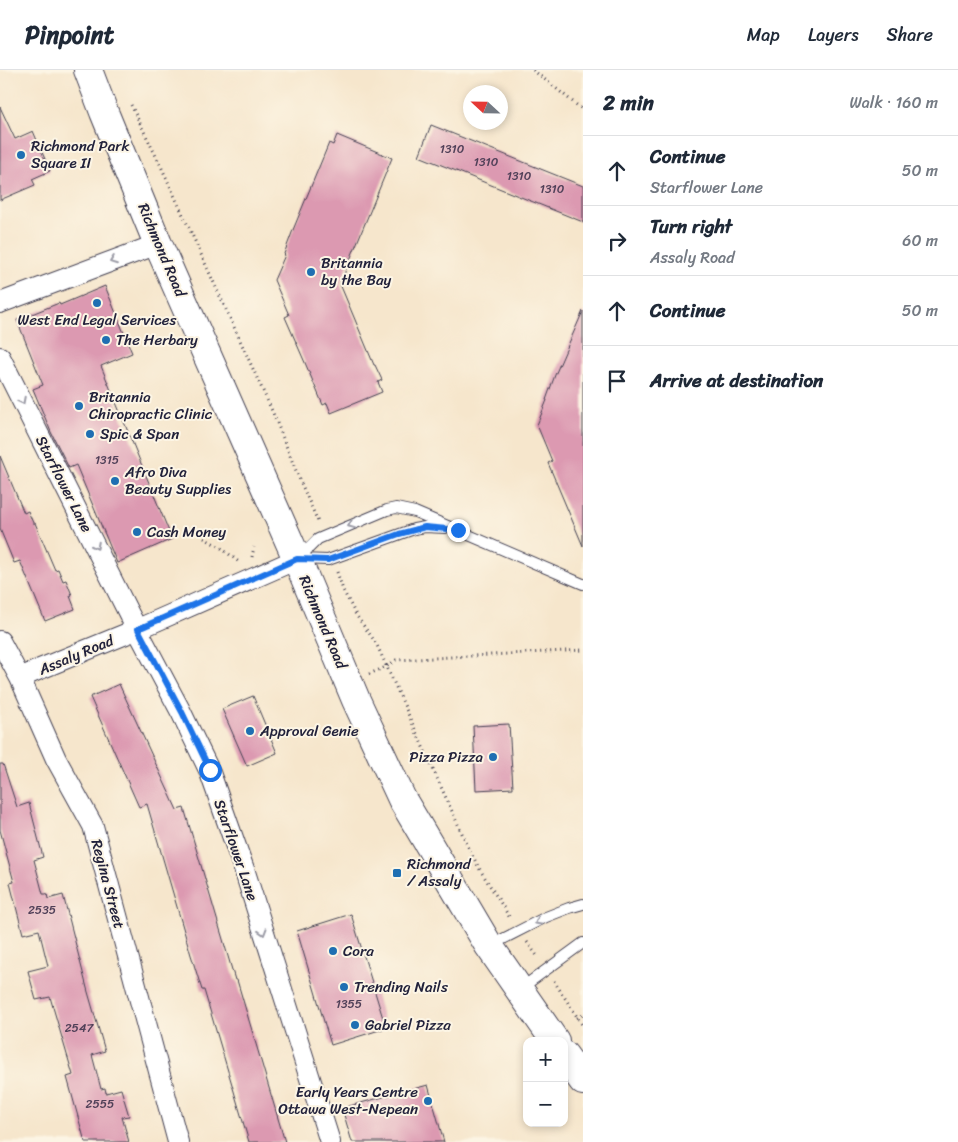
<!DOCTYPE html>
<html lang="en">
<head>
<meta charset="utf-8">
<style>
  :root { --surface:#fff; --page:#f2f2f3; --text:#1f2937; --muted:#747a83; --line:#e0e1e3 }
  body { margin:0; font-family:Sriracha,sans-serif; background:var(--page); color:var(--text) }
  .controls { position:absolute; right:15px; bottom:15px; display:grid; overflow:hidden; border-radius:10px; box-shadow:0 2px 8px #0003 }
  .controls button { width:45px; height:45px; display:grid; place-items:center; padding:0; border:0; border-bottom:1px solid var(--line); background:var(--surface); color:var(--text); font:25px sans-serif }
  .compass { position:absolute; left:463px; top:15px; width:45px; height:45px; border-radius:50%; background:var(--surface); box-shadow:0 2px 8px #0003; rotate:292deg }
  .stop { position:absolute; width:15px; height:15px; margin:-11px; border:4px solid #1a73e8; border-radius:50%; background:#fff }
  .stop.end { background:#1a73e8; border-color:#fff; box-shadow:0 1px 5px #0008 }
  .list { margin:0; padding:0; list-style:none }
  h2 { display:flex; justify-content:space-between; align-items:center; height:65px; margin:0; padding:0 20px; font-size:21px }
  h2 small { font-size:16px; font-weight:400; color:var(--muted) }
  .list li { display:grid; grid-template-columns:32px 1fr auto; gap:15px; align-items:center; box-sizing:border-box; height:70px; padding:0 20px; border-top:1px solid var(--line) }
  .list b { display:block; font-size:19px; white-space:nowrap }
  .list p { margin:0; font-size:16px; white-space:nowrap; color:var(--muted) }
  .list em { font-size:16px; font-style:normal; color:var(--muted) }
  .icon { flex:none; width:28px; height:28px; fill:none; stroke:currentColor; stroke-width:2; stroke-linecap:round; stroke-linejoin:round }
  .map { position:relative; flex:none; width:583px; height:1072px; overflow:hidden }
  header { display:flex; align-items:center; gap:30px; box-sizing:border-box; height:70px; padding:0 25px; background:var(--surface); border-bottom:1px solid var(--line) }
  header strong { font-size:24px }
  nav { display:flex; gap:28px; margin-inline-start:auto; font-size:18px }
  main { display:flex }
  aside { flex:1; background:var(--surface) }
  .map>svg:first-child { display:block }
  .building { fill:#dc99b1 }
  .lines { fill:none; stroke-linecap:round; stroke-linejoin:round }
  .lane-casing { stroke:#423f51; stroke-width:12 }
  .street-casing { stroke:#423f51; stroke-width:22 }
  .secondary-casing { stroke:#423f51; stroke-width:30 }
  .path { stroke:#423f51; stroke-width:3; stroke-dasharray:1 4; stroke-linecap:butt }
  .lane { stroke:#fff; stroke-width:10 }
  .street { stroke:#fff; stroke-width:20 }
  .secondary { stroke:#fff; stroke-width:28 }
  .oneway { stroke:#9c9ca7 }
  .route { stroke:#1a73e8; stroke-width:6 }
  .poi-dot { fill:#1f6fb2; stroke:#fcf5e5; stroke-width:2 }
  .labels { text-anchor:middle; dominant-baseline:central; stroke-width:4; stroke-linejoin:round; paint-order:stroke }
  .number-label { font-size:12px; fill:#504058 }
  .poi-label { font-size:15px; fill:#22223b; stroke:#fcf5e5; text-anchor:start }
  .street-label { font-size:15px; fill:#22223b; stroke:#fcf5e5 }
</style>
</head>
<body>
<header>
<strong>Pinpoint</strong>
<nav><a>Map</a><a>Layers</a><a>Share</a></nav>
</header>
<main>
<div class="map">
<svg width="583" height="1072" viewBox="0 0 583 1072">
  <rect width="100%" height="100%" fill="#fcf5e5"/>
  <filter id="ink" filterUnits="userSpaceOnUse"><feTurbulence type="fractalNoise" baseFrequency=".02" numOctaves="2"/><feDisplacementMap in="SourceGraphic" scale="10" xChannelSelector="R" yChannelSelector="G"/><feConvolveMatrix kernelMatrix="1 2 1 2 8 2 1 2 1" color-interpolation-filters="sRGB"/></filter>
  <filter id="wash" filterUnits="userSpaceOnUse"><feTurbulence type="fractalNoise" baseFrequency=".0096" numOctaves="4" result="noise"/><feDisplacementMap in="SourceGraphic" scale="20" xChannelSelector="R" yChannelSelector="G"/><feGaussianBlur stdDeviation="1.12" result="paint"/><feColorMatrix in="noise" values="0 0 0 0 0 0 0 0 0 0 0 0 0 0 0 0 0 1.4 0 .05"/><feComposite in="paint" operator="in"/></filter>
  <g filter="url(#wash)">
    <rect width="100%" height="100%" fill="#f6e6cc"/>
    <g id="blocks">
      <!-- building -->
      <path class="building" d="M0,37l15,32 18,-8 17,40 -18,8 3,6 -35,15z
        M431,55l152,61v36l-164,-66z
        M337,65l55,23 -52,126 34,81h1l7,15 -4,2 4,10 -51,21 -4,-10 -4,2 -17,-40 -21,-48 4,-2 -15,-35 11,-25 -1,-1 9,-24 36,-87 4,2z
        M105,216l27,67 -31,13 71,173 -55,24 -41,-98 -7,3 -18,-36 -18,-43 10,-4 -26,-65 42,-17 1,2z
        M583,241v235l-35,-83 4,-2 -15,-36 10,-25h-1l9,-25z
        M0,386l24,57 4,-2 5,12h2l20,47 3,-1 5,12 3,-1 6,15 -2,1 5,13 -30,12 -25,-60 -6,2 -14,-34z
        M119,614l58,126 7,-2 51,172h2l48,162h-36l-45,-152h-2l-11,-35 -44,-151 -8,3 -49,-110z
        M253,626l24,57 -30,13 -25,-57z
        M509,654l4,64 -37,2 -3,-64z
        M0,694h3l14,43 12,-4 14,54 -9,3 9,34h4l1,5 15,-4 25,97 17,59 -13,4 9,34 4,-1 1,5 15,-4 8,27 -7,1 7,25h-44l-18,-65 6,-2 -23,-78 -14,3 -8,-29 20,-5 -9,-36 -16,4 -13,-51 4,-1 -14,-52z
        M351,844l35,114 -55,17 -34,-114z
        M428,1015l16,57h-92l-10,-34z"/>
    </g>
  </g>
  <g filter="url(#ink)">
    <use href="#blocks" fill-opacity="0" stroke="#423f51" stroke-width="1"/>
    <g class="lines">
      <!-- lane casing -->
      <g class="lane-casing">
        <path id="lane" d="M298,489l20,-20 69,-29 9,-2 19,4 168,72
          M300,489l28,1 86,-31 11,-2 20,1
          M491,875l55,-28 23,-9 14,-4
          M520,919l63,-46"/>
      </g>
      <!-- street casing -->
      <g class="street-casing">
        <path id="street" d="M0,233l158,-59
          M0,287l130,259 51,96 28,58 36,102 85,270
          M0,571l20,37 36,81 37,67 85,316
          M20,608l20,-9 98,-40 159,-70"/>
      </g>
      <!-- secondary casing -->
      <g class="secondary-casing">
        <path id="secondary" d="M88,0l16,42 54,132 139,315 59,141 46,99 87,147 66,95
          M564,985l19,26"/>
      </g>
      <!-- path -->
      <path class="path" d="M533,0l50,40
        M131,35l29,59 113,249 28,70 18,41
        M204,468l16,9 20,16
        M252,487l2,-10
        M337,502l6,18 13,25 20,28 94,208 9,17 31,50
        M369,604l17,-7 10,-7 187,-10
        M527,872l11,15
        M554,911l29,45
        M577,948l6,-3"/>
      <!-- lane -->
      <use href="#lane" class="lane"/>
      <!-- street -->
      <use href="#street" class="street"/>
      <!-- secondary -->
      <use href="#secondary" class="secondary"/>
    </g>
    <!-- one-way arrows -->
    <defs><path id="oneway-chevron" d="M-2-3.5L2.5 0L-2 3.5" fill="none" stroke-width="1.6" stroke-linecap="round" stroke-linejoin="round" transform="scale(1.25)"/></defs>
    <g class="oneway">
      <use href="#oneway-chevron" transform="translate(113 191) rotate(159)"/>
      <use href="#oneway-chevron" transform="translate(22 331) rotate(63)"/>
      <use href="#oneway-chevron" transform="translate(351 455) rotate(158)"/>
      <use href="#oneway-chevron" transform="translate(96 476) rotate(63)"/>
      <use href="#oneway-chevron" transform="translate(538 852) rotate(152)"/>
      <use href="#oneway-chevron" transform="translate(263 862) rotate(73)"/>
    </g>
  </g>
  <g class="lines" filter="url(#ink)">
    <!-- route -->
    <path class="route" d="M210,700l-28,-58 -44,-83 159,-70 31,1 71,-26 26,-7 33,3"/>
  </g>
  <!-- markers -->
  <g class="poi-dot">
    <circle cx="21" cy="85" r="5"/>
    <circle cx="311" cy="202" r="5"/>
    <circle cx="97" cy="233" r="5"/>
    <circle cx="106" cy="270" r="5"/>
    <circle cx="79" cy="336" r="5"/>
    <circle cx="90" cy="364" r="5"/>
    <circle cx="115" cy="411" r="5"/>
    <circle cx="137" cy="462" r="5"/>
    <circle cx="250" cy="661" r="5"/>
    <circle cx="493" cy="687" r="5"/>
    <rect x="392" y="798" width="10" height="10" rx="2.5"/>
    <circle cx="333" cy="881" r="5"/>
    <circle cx="344" cy="917" r="5"/>
    <circle cx="355" cy="955" r="5"/>
    <circle cx="428" cy="1031" r="5"/>
  </g>
  <g class="labels">
    <!-- number labels -->
    <g class="number-label">
      <text x="452" y="79">1310</text>
      <text x="486" y="92">1310</text>
      <text x="519" y="106">1310</text>
      <text x="552" y="119">1310</text>
      <text x="107" y="390">1315</text>
      <text x="42" y="840">2535</text>
      <text x="349" y="934">1355</text>
      <text x="79" y="958">2547</text>
      <text x="100" y="1034">2555</text>
    </g>
    <!-- poi labels -->
    <g class="poi-label">
      <text x="31" y="76">Richmond Park<tspan x="31" dy="17">Square II</tspan></text>
      <text x="321" y="193">Britannia<tspan x="321" dy="17">by the Bay</tspan></text>
      <text x="97" y="250" text-anchor="middle">West End Legal Services</text>
      <text x="116" y="270">The Herbary</text>
      <text x="89" y="327">Britannia<tspan x="89" dy="17">Chiropractic Clinic</tspan></text>
      <text x="100" y="364">Spic &amp; Span</text>
      <text x="125" y="402">Afro Diva<tspan x="125" dy="17">Beauty Supplies</tspan></text>
      <text x="147" y="462">Cash Money</text>
      <text x="260" y="661">Approval Genie</text>
      <text x="483" y="687" text-anchor="end">Pizza Pizza</text>
      <text x="407" y="794">Richmond<tspan x="407" dy="17">/ Assaly</tspan></text>
      <text x="343" y="881">Cora</text>
      <text x="354" y="917">Trending Nails</text>
      <text x="365" y="955">Gabriel Pizza</text>
      <text x="418" y="1022" text-anchor="end">Early Years Centre<tspan x="418" dy="17">Ottawa West-Nepean</tspan></text>
    </g>
    <!-- street labels -->
    <g class="street-label">
      <text transform="translate(162 180) rotate(67)">Richmond Road</text>
      <text transform="translate(64 414) rotate(63)">Starflower Lane</text>
      <text transform="translate(323 552) rotate(67)">Richmond Road</text>
      <text transform="translate(76 585) rotate(-23)">Assaly Road</text>
      <text transform="translate(236 780) rotate(71)">Starflower Lane</text>
      <text transform="translate(108 814) rotate(75)">Regina Street</text>
    </g>
  </g>
</svg>
<div class="controls">
<button>+</button>
<button>−</button>
</div>
<svg class="compass" viewBox="-18 -18 36 36"><path d="M0-13l5 13h-10z" fill="#e53935"/><path d="M0 13l5-13h-10z" fill="#747a83"/></svg>
<div class="stop" style="left:210px;top:700px"></div>
<div class="stop end" style="left:458px;top:460px"></div>
</div>
<aside>
<h2>2 min<small>Walk · 160 m</small></h2>
<ul class="list">
<li><svg class="icon" aria-label="ahead" viewBox="0 0 24 24"><path d="M12 20V5M6 11l6-6 6 6"/></svg><div><b>Continue</b><p>Starflower Lane</p></div><em>50 m</em></li>
<li><svg class="icon" aria-label="right" viewBox="0 0 24 24"><path d="M7 20v-9h11M14 6l5 5-5 5"/></svg><div><b>Turn right</b><p>Assaly Road</p></div><em>60 m</em></li>
<li><svg class="icon" aria-label="ahead" viewBox="0 0 24 24"><path d="M12 20V5M6 11l6-6 6 6"/></svg><div><b>Continue</b></div><em>50 m</em></li>
<li><svg class="icon" aria-label="arrive" viewBox="0 0 24 24"><path d="M6 21V4h12l-3 4 3 4H6"/></svg><div><b>Arrive at destination</b></div></li>
</ul>
</aside>
</main>
</body>
</html>
